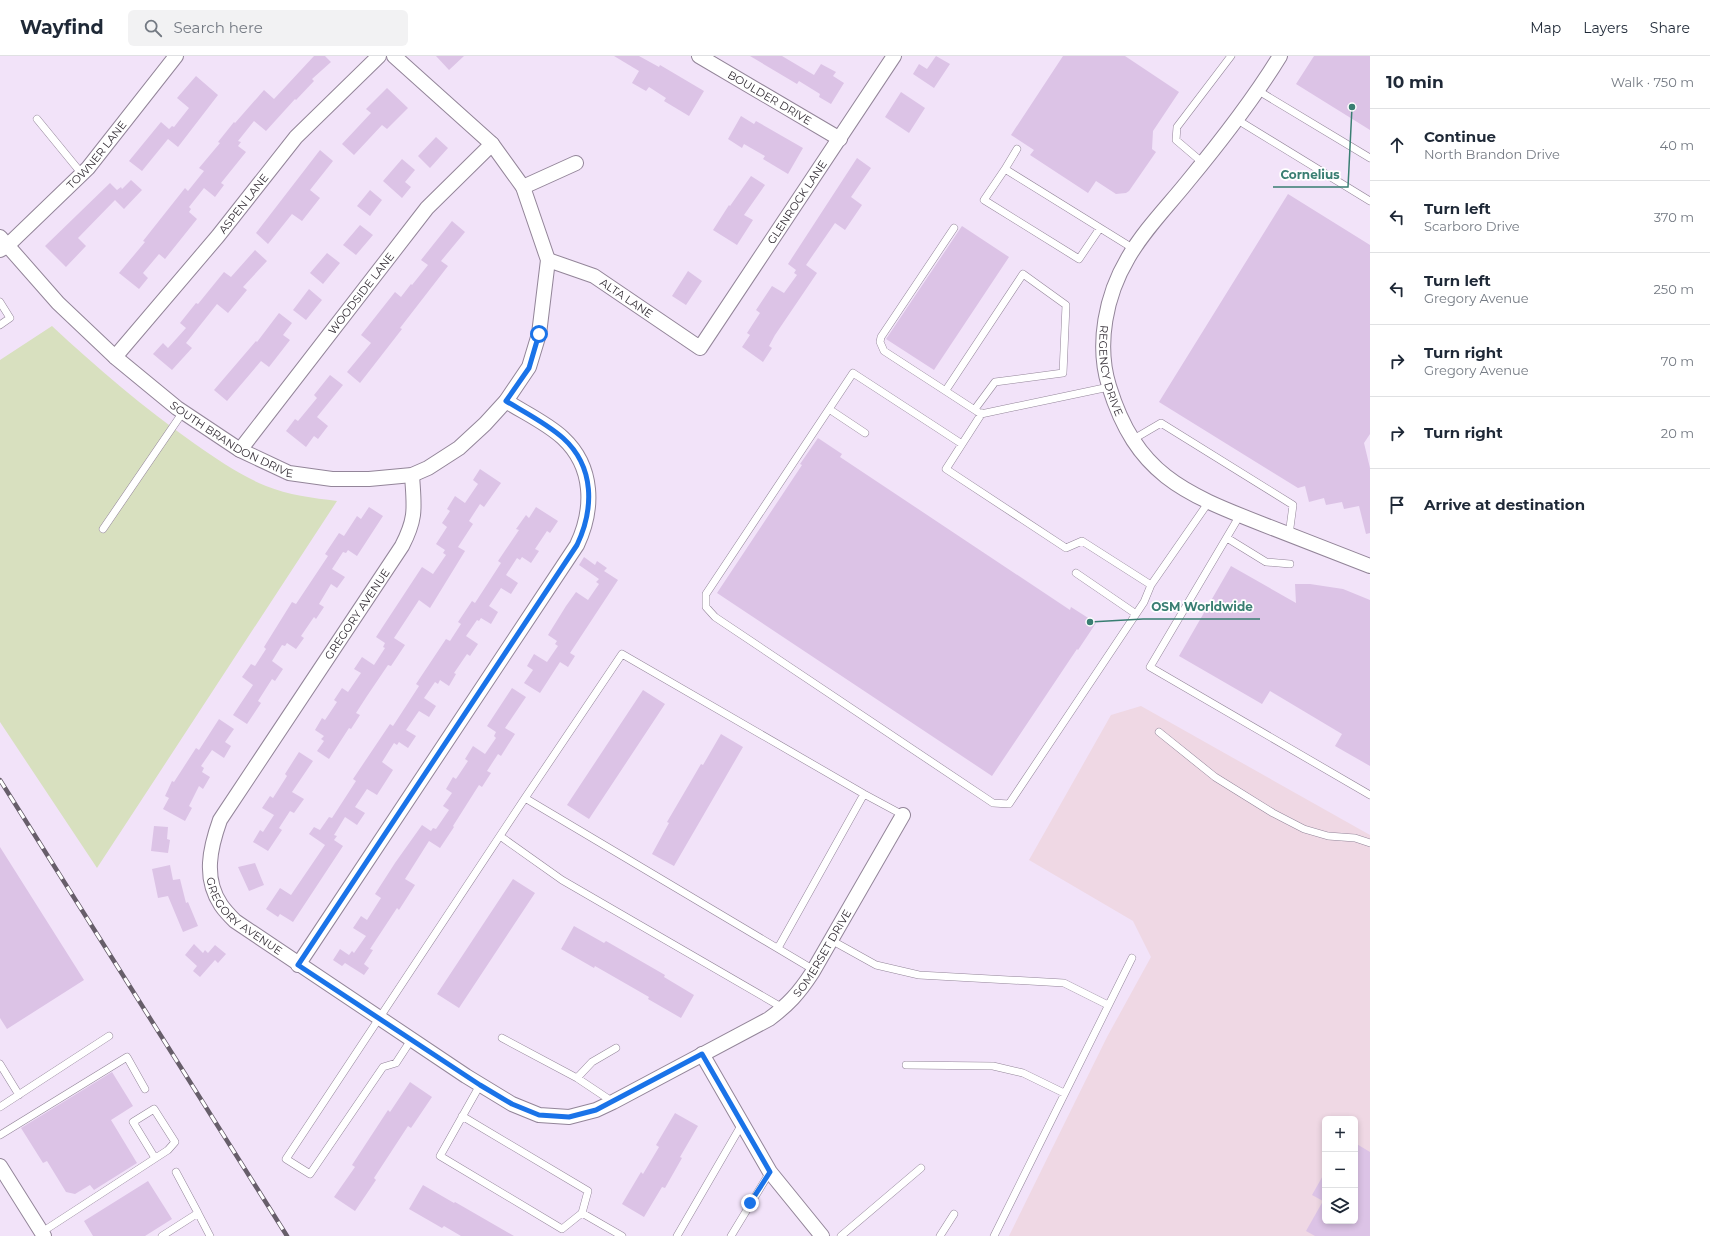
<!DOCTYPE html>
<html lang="en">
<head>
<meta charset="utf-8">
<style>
  :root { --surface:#fff; --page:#f2f2f3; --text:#1f2937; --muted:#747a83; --line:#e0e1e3 }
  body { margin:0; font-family:Montserrat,sans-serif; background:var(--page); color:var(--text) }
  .controls { position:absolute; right:12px; bottom:12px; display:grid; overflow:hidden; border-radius:6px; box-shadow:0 2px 6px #0003 }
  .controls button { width:36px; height:36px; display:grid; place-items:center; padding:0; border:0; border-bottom:1px solid var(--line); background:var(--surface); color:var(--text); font:20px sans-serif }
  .stop { position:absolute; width:12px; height:12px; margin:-9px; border:3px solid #1a73e8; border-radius:50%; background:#fff }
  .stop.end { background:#1a73e8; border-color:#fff; box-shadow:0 1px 4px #0008 }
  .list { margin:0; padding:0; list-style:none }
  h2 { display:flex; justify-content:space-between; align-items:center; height:52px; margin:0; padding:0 16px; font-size:17px }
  h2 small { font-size:13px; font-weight:400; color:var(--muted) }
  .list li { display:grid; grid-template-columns:26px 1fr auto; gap:12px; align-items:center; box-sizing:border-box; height:72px; padding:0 16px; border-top:1px solid var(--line) }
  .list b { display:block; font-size:15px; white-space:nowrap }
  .list p { margin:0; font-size:13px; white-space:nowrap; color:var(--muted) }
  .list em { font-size:13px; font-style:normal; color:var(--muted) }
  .icon { flex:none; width:22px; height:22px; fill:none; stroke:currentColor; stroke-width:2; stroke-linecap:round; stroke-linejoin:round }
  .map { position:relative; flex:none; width:1370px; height:1180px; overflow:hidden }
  header { display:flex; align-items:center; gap:24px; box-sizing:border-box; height:56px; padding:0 20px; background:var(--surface); border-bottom:1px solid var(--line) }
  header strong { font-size:19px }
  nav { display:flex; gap:22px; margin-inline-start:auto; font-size:14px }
  .search { width:280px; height:36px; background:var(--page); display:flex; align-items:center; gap:10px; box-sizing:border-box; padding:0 14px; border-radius:6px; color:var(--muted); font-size:15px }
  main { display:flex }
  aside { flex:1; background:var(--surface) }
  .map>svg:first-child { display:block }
  .education { fill:#efd8e4; fill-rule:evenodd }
  .green { fill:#d8e0bf }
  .building { fill:#dcc3e6 }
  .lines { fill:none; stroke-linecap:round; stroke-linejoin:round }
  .lane-casing { stroke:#938599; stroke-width:8 }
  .street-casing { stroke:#938599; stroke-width:16 }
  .lane { stroke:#fff; stroke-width:7 }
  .street { stroke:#fff; stroke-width:14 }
  .rail-casing { stroke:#675e6a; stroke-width:4.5 }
  .rail { stroke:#fff; stroke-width:3; stroke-dasharray:9; stroke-linecap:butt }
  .route { stroke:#1a73e8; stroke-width:5 }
  .labels { text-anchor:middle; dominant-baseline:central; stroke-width:3.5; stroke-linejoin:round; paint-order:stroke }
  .street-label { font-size:11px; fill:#342e36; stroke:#fff }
  .leader { fill:none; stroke:#397e72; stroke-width:1.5 }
  .callout-dot { fill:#397e72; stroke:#fff; stroke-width:1.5 }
  .callout-label { font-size:12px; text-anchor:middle; font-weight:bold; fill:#397e72; stroke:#fff; stroke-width:3.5; stroke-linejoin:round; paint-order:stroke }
</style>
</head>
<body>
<header>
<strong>Wayfind</strong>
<div class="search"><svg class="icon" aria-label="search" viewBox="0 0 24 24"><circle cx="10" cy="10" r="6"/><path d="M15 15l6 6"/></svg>Search here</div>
<nav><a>Map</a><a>Layers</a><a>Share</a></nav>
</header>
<main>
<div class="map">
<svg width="1370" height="1180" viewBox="0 0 1370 1180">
  <rect width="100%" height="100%" fill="#f2e3f9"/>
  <!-- education -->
  <path class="education" d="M1141,650l229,129v401h-361l98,-199 44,-80 -18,-36 -104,-61 82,-145zM1325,1063h30v102h-30z"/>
  <!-- green -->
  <path class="green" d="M52,270c45,42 92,82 143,118 22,15 46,32 71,42 22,9 47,12 71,15l-240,367 -97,-146v-362z"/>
  <!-- building -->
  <path class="building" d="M314,0h11l6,6 -19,17 2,2 -18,19 -1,-1 -29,32 -12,-10 -16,20 3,1 -3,4 8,6 -25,31 3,2 -9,12 -11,-9 -15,19 2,2 -2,3 8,7 -32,40 -6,-5 -16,19 5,5 -9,11 -20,-16 26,-31 -2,-1 42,-53 3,3 16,-20 -5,-3 21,-25 -2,-1 16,-20 1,1 29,-33 10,9z
    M436,0h28l-15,14z
    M614,0h25l20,11 1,-2 44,26 -15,25 -25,-15 2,-3 -17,-11 -3,4 -14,-8 7,-12z
    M750,0h32l32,19 7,-11 15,8 -3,4 11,7 -13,21 -12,-7 1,-3 -21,-13 -2,3z
    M936,0l14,8 -16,24 -21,-14 6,-10 8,5z
    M1063,0h62l54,36 -26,39 -1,18 4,3 -27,39 -3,2 -10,1 -20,-13 -8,12 -58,-38 4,-5 -23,-15z
    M1314,0h56v74l-74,-46z
    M196,20l22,19 -40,52 -10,-8 -26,32 -13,-10 32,-39 8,7 3,-3 2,1 15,-19 -12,-10z
    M387,32l21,20 -21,21 -5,-4 -28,30 -12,-11 29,-31 -5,-4z
    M901,36l24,16 -16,25 -24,-16z
    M741,60l13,8 2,-3 47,27 -15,26 -25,-15 2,-3 -21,-12 -2,4 -14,-9z
    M436,81l12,11 -18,20 -12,-12z
    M320,94l13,11 -23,29 10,8 -18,23 -10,-7 -24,30 -12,-11z
    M857,102l14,10 -20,29 11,8 -17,25 -10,-7 -29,42 11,8 -42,62 -6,11 3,2 -9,14 -21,-15 8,-12 -3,-2 13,-20 -4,-3 16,-24 12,7 13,-18 -3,-2 2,-3 -8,-6z
    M402,103l13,11 -10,12 6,5 -9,11 -19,-17z
    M751,120l14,9 -21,30 9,5 -16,25 -24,-15 16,-25 1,1z
    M131,124l11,10 -18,19 -9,-9 -37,38 8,8 -20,21 -21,-21 65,-63 7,7 4,-3 1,2z
    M370,134l12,10 -12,16 -13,-10z
    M1288,138l82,51v189l-6,9 6,25v65l-4,1 -7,-28 -15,3 -2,-7 -16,3 -2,-7 -15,4 -4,-16 -7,2 -139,-86z
    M452,165l13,11 -24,29 7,5 -48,62 2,1 -42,54 -13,-11 24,-29 -10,-8 34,-43 6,5 10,-13 1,1 16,-20 -7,-5z
    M360,169l13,10 -17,20 -13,-10z
    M962,170l47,31 -75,113 -48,-31z
    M255,194l12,11 -24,26 4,3 -19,23 -11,-9 -31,39 6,5 -20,22 -19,-16 10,-11 5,5 18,-20 -6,-5 16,-20 2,1 26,-32 7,5z
    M327,197l13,10 -17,21 -13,-11z
    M688,215l14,10 -16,24 -14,-9z
    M309,233l13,11 -16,20 -13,-10z
    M279,257l13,10 -9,12 7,5 -21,27 -8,-6 -34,40 -13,-11 42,-49 1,1z
    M330,319l13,10 -26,32 11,9 -10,13 -4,-3 -8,11 -20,-16 9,-12 3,2 19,-23 -3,-3z
    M818,382l24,16 -2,3 230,153 1,-3 25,16 -18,27 -1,-1 -85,127 -275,-183 85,-128 -2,-1z
    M480,413l21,14 -17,24 -4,-3 -11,17 4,3 -15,23 7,4 -35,57 -11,-8 -25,38 11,7 -14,21 -3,-1 -21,31 -11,17 4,2 -9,14 -2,-1 -20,31 -12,-8 7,-10 -3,-2 3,-3 -9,-6 7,-12 3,2 12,-18 -3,-2 8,-12 6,4 13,-19 -7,-4 8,-12 12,8 11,-17 -2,-1 2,-4 -9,-6 46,-70 11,7 13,-19 -3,-2 2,-3 -9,-6 11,-17 -5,-4 8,-12 -3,-2 8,-13 10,7 13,-19 -5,-4z
    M369,451l14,9 -26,40 -9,-6 -2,3 -3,-1 -11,17 13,8 -8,11 -6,-4 -12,20 5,3 -8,12 -2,-2 -13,19 3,2 -8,11 -9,-6 -2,3 -3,-1 -10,16 11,8 -8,12 -3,-2 -14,22 3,2 -14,21 -14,-9 20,-30 -11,-8 9,-13 4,2 11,-17 -2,-2 28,-45 4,2 32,-48 -3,-2 14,-21 5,3 13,-20 4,3z
    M536,451l22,14 -8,12 -3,-2 -12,18 4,2 -8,12 -9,-6 -2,3 -3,-2 -11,17 12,8 -7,11 -10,-6 -12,18 9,6 -7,12 -10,-6 -2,3 -2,-1 -11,16 12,8 -8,12 -3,-2 -13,19 2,1 -7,12 -9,-6 -2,4 -3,-2 -11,16 12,8 -7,11 -10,-6 -13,19 10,6 -8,12 -9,-6 -2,3 -3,-2 -12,19 11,8 -16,25 -10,-6 -12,18 10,6 -8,12 -12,-8 -11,18 3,1 -3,4 9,6 -50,76 -13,-8 -2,3 -12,-8 14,-21 11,7 34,-50 -16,-11 5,-7 6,3 9,-13 3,1 24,-37 -3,-2 37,-55 3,2 26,-40 -3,-2 30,-45 4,2 11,-17 -3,-2 14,-21 3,2 26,-40 -3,-2 21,-31 -3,-1 10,-14 3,3z
    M584,501l11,8 2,-4 10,7 -3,3 14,9 -48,73 5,3 -7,11 -8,-5 -20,31 -16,-10 9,-13 -6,-4 7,-12 13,8 11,-16 -3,-2 2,-3 -9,-6 18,-29 10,-14 12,8 11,-16 -3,-2 3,-3 -20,-14z
    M1231,510l65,37 -1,-19h15l33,5 27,11v166l-35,-20 7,-12 -72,-43 -8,13 -83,-48z
    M512,632l14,9 -21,31 10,6 -14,22 -3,-2 -11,17 4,2 -9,14 -3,-2 -26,41 1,1 -14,21 -11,-7 -24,38 10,6 -16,25 -2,-2 -27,41 3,1 -9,14 5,4 -5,7 -19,-12 -3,3 -9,-6 7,-11 9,6 3,-4 2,2 12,-17 -13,-8 8,-12 6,4 14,-22 -6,-4 20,-31 27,-38 9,6 2,-3 3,1 13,-19 -6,-4 9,-13 -6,-4 7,-12 3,2 12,-18 -3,-2 8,-13 12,8 11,-16 -2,-2 2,-4 -9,-6z
    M643,634l22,14 -76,115 -22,-14z
    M219,663l15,10 -9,13 6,4 -7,12 -12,-8 -11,16 3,2 -2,4 8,5 -7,12 -4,-3 -10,20 3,2 -7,13 -22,-12 6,-11 -4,-2 7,-15 2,1 22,-34 3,2z
    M721,678l22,13 -69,119 -22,-12 17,-31 -2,-1 34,-58 2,1z
    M299,696l14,9 -21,31 12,7 -10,14 -4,-2 -11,17 3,2 -14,21 -15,-9 7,-12 3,2 11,-17 -12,-7 8,-12 3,2 14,-22 -2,-2z
    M154,770l14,1 -1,12 3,1 -2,13 -17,-2z
    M0,791l84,133 -77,49 -7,-11z
    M255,807l9,22 -15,6 -11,-24z
    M170,809l3,15 7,-1 6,24 2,-1 10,24 -15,6 -15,-36 -10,2 -6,-29z
    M513,823l22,14 -76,115 -22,-14z
    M574,870l30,17 2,-2 59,34 -1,2 30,18 -13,23 -33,-19 1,-2 -54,-31 -1,2 -33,-19z
    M194,888l9,9 2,-3 3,3 7,-8 11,9 -8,9 -3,-3 -15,17 -7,-6 4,-5 -12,-11z
    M112,1016l21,34 -22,14 26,43 -43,27 -4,-5 -15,9 -9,-2 -19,-31 -4,2 -22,-35z
    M410,1026l22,15 -21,31 -3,-2 -34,52 2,2 -21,31 -21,-14 21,-30 -3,-2 36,-55 2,2z
    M675,1057l23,13 -18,31 2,1 -17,30 -3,-1 -18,30 -22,-13 19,-32 2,2 16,-27 -3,-2z
    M1355,1087l15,9v84h-55l-9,-5 17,-30 -11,-6 13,-23v49h30z
    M148,1125l24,38 -27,17h-52l-9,-15z
    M423,1129l31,18 1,-1 59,34h-53l-17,-10 -2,2 -33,-19z"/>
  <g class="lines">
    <!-- lane casing -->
    <g class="lane-casing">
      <path id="lane" d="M1257,34l113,68
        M37,63l45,55
        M1236,63l134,82
        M1017,93l-12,20 129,80
        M1203,107l-27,-23 1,-13 54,-71
        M1005,113l-21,31 95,59 21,-31
        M954,172l-73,109 -1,5 4,9 97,63 128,-27
        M0,246l10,16 -10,7
        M946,334l77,-116 43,31 -3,68 -68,9 -20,27
        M829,353l36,24
        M982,357l-36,56 120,79 16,-7 69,44 57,-82
        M1132,384l29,-17 132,82 -4,30
        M962,388l-109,-71 -147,221v13l9,10 278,186 16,1 135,-202 7,-17
        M1240,459l-90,152 220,128
        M103,473l80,-117
        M1227,482l39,24 24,2
        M1076,517l60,41
        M1159,676l56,45 58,36 31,16 24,7 27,2 15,5
        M525,742l289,172
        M500,780l62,44 221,128
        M831,884l45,25 43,10 145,8 44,22
        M778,892l86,-154
        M502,982l75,40 36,24
        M411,984l-15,23 -13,4 -73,107 -24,-15 239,-361 97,-144 242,140 39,21
        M0,1008l19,31
        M906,1009l87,1 30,7 41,20
        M577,1022l15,-16 24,-14
        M480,1029l-40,71 122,73 20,-16 40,23
        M0,1051l109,-71
        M462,1060l126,75 -6,22
        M0,1079l127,-78 18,32
        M198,1157l12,23
        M42,1176l126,-82 7,-8 -21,-33 -21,13 22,36
        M162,1180l36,-23 -22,-41
        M677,1180l65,-112
        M731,1180l39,-64
        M841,1180l80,-68
        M940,1180l14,-22
        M994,1180l138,-278"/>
    </g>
    <!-- street casing -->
    <g class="street-casing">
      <g id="street">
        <path id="s1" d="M699,0l141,83"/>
        <path id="s2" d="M1280,0c-27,44 -59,85 -92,125 -20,25 -44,49 -60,77 -22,37 -32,86 -19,128 27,88 74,107 153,138 36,14 72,28 108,42"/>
        <path d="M523,131l53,-24"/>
        <path id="s3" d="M0,181l58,66 57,54 62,51 63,42 49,23 43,6h37l43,-4 16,-7 31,-20 26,-24 21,-23 23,-34 10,-33 9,-74 -25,-73 -31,-43 -98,-88"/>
        <path id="s4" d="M0,194l7,-4 81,-78 88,-112"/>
        <path id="s5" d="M548,204l46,16 106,72 194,-292"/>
        <path id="s6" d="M115,301l103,-121 78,-99 83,-81"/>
        <path id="s7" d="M240,394l187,-242 65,-64"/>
        <path id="s8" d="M412,419c2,32 5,42 -10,71l-182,274c-10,28 -17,58 1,85 4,6 9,11 14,16l231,155 46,28 27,11 30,2 27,-7 17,-8 156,-83c19,-14 30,-26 43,-46l91,-158"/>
        <path d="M298,909l279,-420c17,-36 17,-78 -14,-107 -16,-15 -40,-26 -57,-37"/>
        <path d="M702,998l68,118 52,64"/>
        <path d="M0,1110l44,70"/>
      </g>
    </g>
    <!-- lane -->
    <use href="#lane" class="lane"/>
    <!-- street -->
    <use href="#street" class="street"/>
    <!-- rail casing -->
    <g class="rail-casing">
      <path id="rail" d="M0,724l287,456"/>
    </g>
    <!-- rail -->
    <use href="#rail" class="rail"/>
  </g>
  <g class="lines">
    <!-- route -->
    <path class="route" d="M539,278l-10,34 -23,33c18,11 40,22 57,37 32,29 31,71 14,107l-279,420 182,120 32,19 27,11 30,2 27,-7 106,-56 68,118 -20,31"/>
  </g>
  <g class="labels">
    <!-- street labels -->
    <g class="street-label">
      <text stroke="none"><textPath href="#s1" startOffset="82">BOULDER DRIVE</textPath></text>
      <text stroke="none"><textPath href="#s4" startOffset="136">TOWNER LANE</textPath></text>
      <text stroke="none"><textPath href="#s5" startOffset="352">GLENROCK LANE</textPath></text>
      <text stroke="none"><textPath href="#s6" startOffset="200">ASPEN LANE</textPath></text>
      <text stroke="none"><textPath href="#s7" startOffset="198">WOODSIDE LANE</textPath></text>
      <text stroke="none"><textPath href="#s5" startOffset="88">ALTA LANE</textPath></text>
      <text stroke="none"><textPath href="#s2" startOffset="371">REGENCY DRIVE</textPath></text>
      <text stroke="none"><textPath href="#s3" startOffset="310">SOUTH BRANDON DRIVE</textPath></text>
      <text transform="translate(357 558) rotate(-56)">GREGORY AVENUE</text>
      <text stroke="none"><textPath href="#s8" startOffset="514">GREGORY AVENUE</textPath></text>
      <text stroke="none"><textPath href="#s8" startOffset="1212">SOMERSET DRIVE</textPath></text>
    </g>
  </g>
  <!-- callouts -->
  <path class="leader" d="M1352 51L1348 131H1273M1090 566L1143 563H1260"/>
  <g class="callout-dot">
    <circle cx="1352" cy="51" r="4"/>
    <circle cx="1090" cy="566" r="4"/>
  </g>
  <g class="callout-label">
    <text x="1310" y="123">Cornelius</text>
    <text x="1202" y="555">OSM Worldwide</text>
  </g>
</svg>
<div class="controls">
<button>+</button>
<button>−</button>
<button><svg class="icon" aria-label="layers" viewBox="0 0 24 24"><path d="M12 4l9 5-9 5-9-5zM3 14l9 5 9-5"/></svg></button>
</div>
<div class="stop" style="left:539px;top:278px"></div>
<div class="stop end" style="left:750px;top:1147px"></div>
</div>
<aside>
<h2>10 min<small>Walk · 750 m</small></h2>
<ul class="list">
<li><svg class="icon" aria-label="ahead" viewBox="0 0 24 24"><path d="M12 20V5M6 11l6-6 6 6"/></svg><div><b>Continue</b><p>North Brandon Drive</p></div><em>40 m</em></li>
<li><svg class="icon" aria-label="left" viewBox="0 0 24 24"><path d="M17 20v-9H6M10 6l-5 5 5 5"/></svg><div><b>Turn left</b><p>Scarboro Drive</p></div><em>370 m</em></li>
<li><svg class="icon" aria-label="left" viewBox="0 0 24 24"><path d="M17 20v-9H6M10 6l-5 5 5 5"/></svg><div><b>Turn left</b><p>Gregory Avenue</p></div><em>250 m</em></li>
<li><svg class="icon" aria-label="right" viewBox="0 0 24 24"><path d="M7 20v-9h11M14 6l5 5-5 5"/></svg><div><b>Turn right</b><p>Gregory Avenue</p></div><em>70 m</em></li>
<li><svg class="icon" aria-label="right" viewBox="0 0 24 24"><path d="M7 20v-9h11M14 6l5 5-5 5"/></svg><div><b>Turn right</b></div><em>20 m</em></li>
<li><svg class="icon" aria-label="arrive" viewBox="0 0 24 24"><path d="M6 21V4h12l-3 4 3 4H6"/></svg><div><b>Arrive at destination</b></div></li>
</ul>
</aside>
</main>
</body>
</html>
